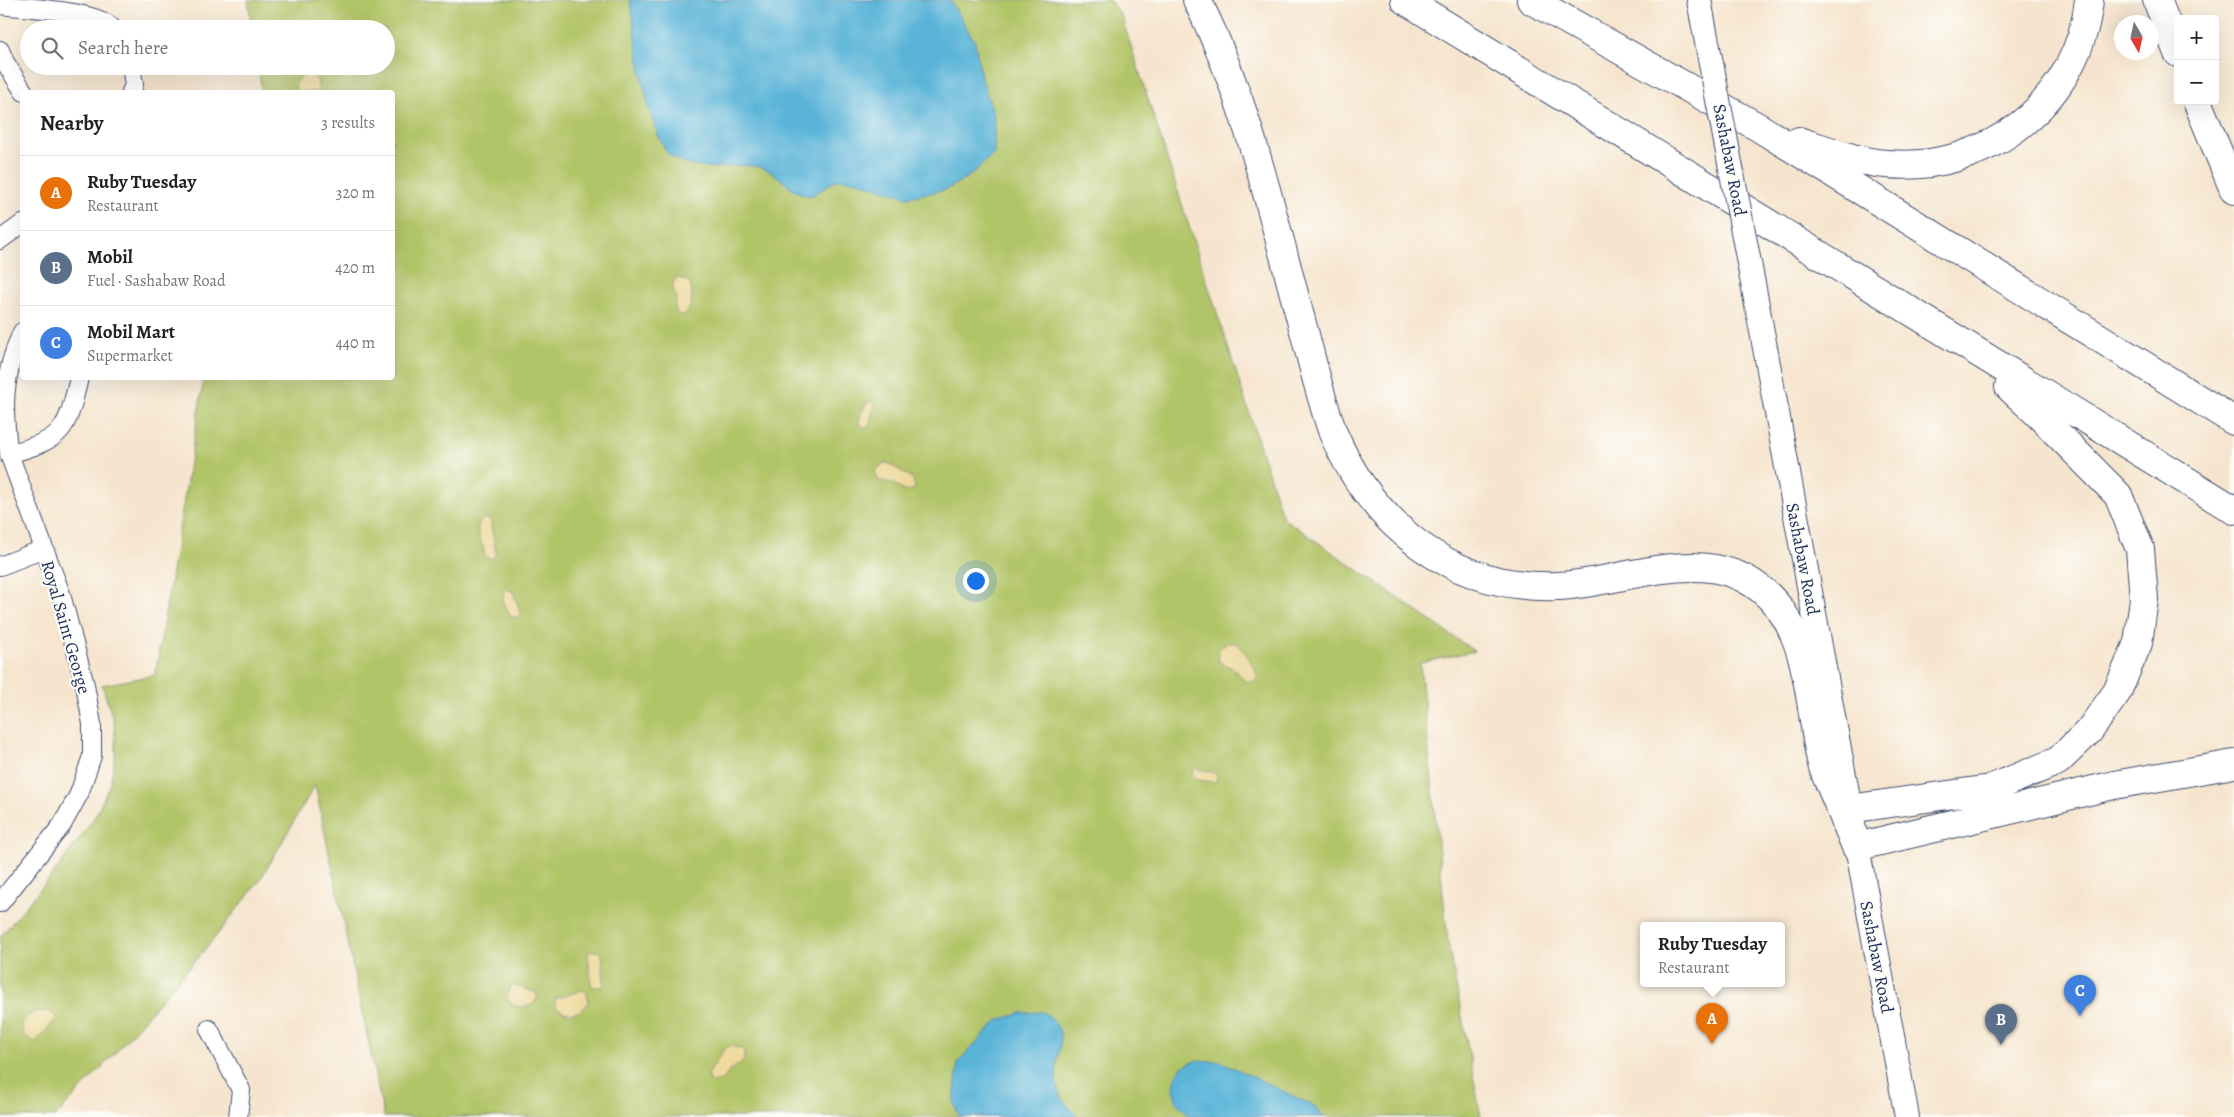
<!DOCTYPE html>
<html lang="en">
<head>
<meta charset="utf-8">
<style>
  :root { --surface:#fff; --page:#f2f2f2; --text:#222; --muted:#767676; --line:#e0e0e0; --accent:#d1495b }
  body { margin:0; font-family:Alegreya,serif; background:var(--page); color:var(--text) }
  .controls { position:absolute; right:15px; top:15px; display:grid; overflow:hidden; border-radius:5px; box-shadow:0 5px 20px #0002 }
  .controls button { width:45px; height:45px; display:grid; place-items:center; padding:0; border:0; border-bottom:1px solid var(--line); background:var(--surface); color:var(--text); font:25px sans-serif }
  .compass { position:absolute; left:2114px; top:15px; width:45px; height:45px; border-radius:50%; background:var(--surface); box-shadow:0 5px 20px #0002; rotate:171deg }
  .you { position:absolute; left:975px; top:580px; width:18px; height:18px; margin:-12px; border:4px solid #fff; border-radius:50%; background:#1a73e8; box-shadow:0 0 0 8px #1a73e833 }
  .badge { display:grid; place-items:center; width:32px; height:32px; border-radius:50%; background:var(--accent); color:#fff; font-size:16px; font-weight:700 }
  .pin { position:absolute; translate:-50% -41px; filter:drop-shadow(0 1px 2px #0008) }
  .pin::after { content:''; position:absolute; top:26px; width:18px; height:15px; background:inherit; clip-path:polygon(0 0,100% 0,50% 100%) }
  .popup { position:absolute; left:1640px; top:922px; width:145px; height:65px; box-sizing:border-box; display:grid; place-content:center; border-radius:5px; background:var(--surface); filter:drop-shadow(0 1px 4px #0005); font-size:16px; white-space:nowrap; color:var(--muted) }
  .popup b { font-size:19px; color:var(--text) }
  .popup::after { content:''; position:absolute; left:50%; top:100%; margin-left:-10px; border:10px solid transparent; border-top-color:var(--surface) }
  .list { margin:0; padding:0; list-style:none }
  h2 { display:flex; justify-content:space-between; align-items:center; height:65px; margin:0; padding:0 20px; font-size:21px }
  h2 small { font-size:16px; font-weight:400; color:var(--muted) }
  .list li { display:grid; grid-template-columns:32px 1fr auto; gap:15px; align-items:center; box-sizing:border-box; height:75px; padding:0 20px; border-top:1px solid var(--line) }
  .list b { display:block; font-size:19px; white-space:nowrap }
  .list p { margin:0; font-size:16px; white-space:nowrap; color:var(--muted) }
  .list em { font-size:16px; font-style:normal; color:var(--muted) }
  .icon { flex:none; width:28px; height:28px; fill:none; stroke:currentColor; stroke-width:2; stroke-linecap:round; stroke-linejoin:round }
  .map { position:relative; flex:none; width:2234px; height:1117px; overflow:hidden }
  .search { position:absolute; background:var(--surface); box-shadow:0 5px 20px #0002; left:20px; top:20px; width:375px; height:55px; display:flex; align-items:center; gap:12px; box-sizing:border-box; padding:0 18px; border-radius:28px; color:var(--muted); font-size:19px }
  .panel { position:absolute; background:var(--surface); box-shadow:0 5px 20px #0002; left:20px; top:90px; width:375px; height:290px; border-radius:5px }
  .map>svg:first-child { display:block }
  .green { fill:#b2c467; stroke:#667a62 }
  .sand { fill:#eeda9e; stroke:#84847e }
  .water { fill:#5ab4d8; stroke:#3a729b }
  .lines { fill:none; stroke-linecap:round; stroke-linejoin:round }
  .minor-casing { stroke:#3c4a6f; stroke-width:20 }
  .secondary-casing { stroke:#3c4a6f; stroke-width:26 }
  .motorway-casing { stroke:#3c4a6f; stroke-width:30 }
  .minor { stroke:#fff; stroke-width:18 }
  .secondary { stroke:#fff; stroke-width:24 }
  .motorway { stroke:#fff; stroke-width:28 }
  .secondary-bridge-casing { stroke:#3c4a6f; stroke-width:26; stroke-linecap:butt }
  .secondary-bridge { stroke:#fff; stroke-width:24 }
  .labels { text-anchor:middle; dominant-baseline:central; stroke-width:4.5; stroke-linejoin:round; paint-order:stroke }
  .street-label { font-size:18px; fill:#1b2f5e; stroke:#fdfcf7 }
</style>
</head>
<body>
<div class="map">
<svg width="2234" height="1117" viewBox="0 0 2234 1117">
  <rect width="100%" height="100%" fill="#fdfcf7"/>
  <filter id="ink" filterUnits="userSpaceOnUse"><feTurbulence type="fractalNoise" baseFrequency=".02" numOctaves="2"/><feDisplacementMap in="SourceGraphic" scale="10" xChannelSelector="R" yChannelSelector="G"/><feConvolveMatrix kernelMatrix="1 2 1 2 8 2 1 2 1" color-interpolation-filters="sRGB"/></filter>
  <filter id="wash" filterUnits="userSpaceOnUse"><feTurbulence type="fractalNoise" baseFrequency=".0096" numOctaves="4" result="noise"/><feDisplacementMap in="SourceGraphic" scale="20" xChannelSelector="R" yChannelSelector="G"/><feGaussianBlur stdDeviation="1.12" result="paint"/><feColorMatrix in="noise" values="0 0 0 0 0 0 0 0 0 0 0 0 0 0 0 0 0 1.4 0 .05"/><feComposite in="paint" operator="in"/></filter>
  <g filter="url(#wash)">
    <rect width="100%" height="100%" fill="#f6e5ce"/>
    <!-- green -->
    <path class="green" d="M248,0h861l12,15 162,503 191,133 -54,12 28,280 33,174h-1097l-69,-332 -55,95 -47,60 -99,114 -59,63h-55v-180l53,-63 42,-57 15,-33 6,-32 -2,-30 -12,-37 53,-10 49,-297h188v-286h-130l-4,-26h128v-37h-134z"/>
    <!-- sand -->
    <path class="sand" d="M312,73l5,7 2,12h-23c-3,-11 5,-18 16,-19z
      M677,277l12,5c4,10 4,25 -4,33h-8l-2,-9 2,-9c-5,-6 -6,-13 0,-20z
      M871,401l4,4 -7,22h-6l-3,-2c0,-9 4,-20 12,-24z
      M888,463l25,16 2,8 -2,3 -10,1 -10,-8 -15,-3 -3,-9 8,-7z
      M484,518l7,2v5l5,29 -5,5 -6,-3c-1,-14 -15,-26 -1,-38z
      M504,588l9,4c2,8 7,16 7,24l-2,1h-7l-8,-15z
      M1230,643h7c6,6 22,29 20,36 -13,8 -14,-3 -23,-10 -4,-3 -10,-5 -15,-7l-1,-12 4,-5z
      M1194,768l21,5 2,6 -2,3 -18,-2 -5,-5z
      M588,951h10l4,3 2,30 -3,3h-8l-2,-4z
      M511,986h5l21,7c2,23 -42,15 -26,-7z
      M583,990l4,3 1,9c-7,14 -23,15 -33,3v-6z
      M47,1011l7,3 2,5 -20,23c-11,-3 -13,-7 -15,-18 7,-11 13,-13 26,-13z
      M729,1046l11,2 4,3v10l-14,9 -6,9 -10,4 -5,-3 -1,-5 16,-26z"/>
    <!-- water -->
    <path class="water" d="M630,0h320l25,42 6,35 13,38v39l-27,24 -22,12 -38,7 -50,-16 -19,-2 -27,17c-24,-3 -29,-23 -51,-29 -22,-5 -54,6 -76,-4 -5,-2 -15,-7 -18,-12 -24,-42 -28,-104 -36,-151z
      M1043,1012c31,23 12,34 13,64 0,17 10,29 22,41h-118l-6,-13 4,-42 39,-41 23,-8z
      M1197,1060l25,2 94,45 8,10h-133l-15,-15 -2,-16 2,-11 6,-8z"/>
  </g>
  <g filter="url(#ink)">
    <g class="lines">
      <!-- minor casing -->
      <g class="minor-casing">
        <path id="minor" d="M0,5c24,3 100,5 113,24
          M0,50l5,12 19,30
          M131,92l3,-7 -3,-19
          M0,240l22,-16
          M9,454c56,-16 57,-22 70,-76
          M0,566l44,-17
          M0,903l62,-78 17,-31 13,-38v-32l-7,-39 -24,-91 -52,-140c-7,-47 -6,-79 13,-122
          M209,1029l32,61 -3,27"/>
      </g>
      <!-- secondary casing -->
      <g class="secondary-casing">
        <path id="secondary" d="M1699,0l3,16
          M1758,310l149,807"/>
      </g>
      <!-- motorway casing -->
      <g class="motorway-casing">
        <path id="motorway" d="M1197,0c52,104 76,219 107,331 9,34 17,68 29,102 40,93 119,157 224,153 73,-3 161,-51 219,18 35,42 33,104 45,156 2,10 7,20 11,29 8,19 16,39 24,58l258,-62 120,-21
          M1405,0l829,510
          M1531,0l227,127 476,294
          M2157,0l21,53
          M2197,101l37,89
          M1799,141c29,9 58,21 88,23 101,9 192,-63 202,-164
          M1849,809l141,-20 68,-28 31,-30 28,-39 21,-49 6,-44 -4,-50 -22,-54 -82,-83 -27,-25"/>
      </g>
      <!-- minor -->
      <use href="#minor" class="minor"/>
      <!-- secondary -->
      <use href="#secondary" class="secondary"/>
      <!-- motorway -->
      <use href="#motorway" class="motorway"/>
      <!-- secondary-bridge casing -->
      <g class="secondary-bridge-casing">
        <path id="secondary-bridge" d="M1702,16l56,294"/>
      </g>
      <!-- secondary-bridge -->
      <use href="#secondary-bridge" class="secondary-bridge"/>
    </g>
  </g>
  <g class="labels">
    <!-- street labels -->
    <g class="street-label">
      <text transform="translate(1730 160) rotate(79)">Sashabaw Road</text>
      <text transform="translate(1803 559) rotate(79)">Sashabaw Road</text>
      <text transform="translate(66 627) rotate(74)">Royal Saint George</text>
      <text transform="translate(1877 957) rotate(79)">Sashabaw Road</text>
    </g>
  </g>
</svg>
<div class="controls">
<button>+</button>
<button>−</button>
</div>
<svg class="compass" viewBox="-18 -18 36 36"><path d="M0-13l5 13h-10z" fill="#e53935"/><path d="M0 13l5-13h-10z" fill="#767676"/></svg>
<div class="you"></div>
<div class="pin badge" style="left:1712px;top:1044px;background:#e8710a">A</div>
<div class="popup"><b>Ruby Tuesday</b>Restaurant</div>
<div class="pin badge" style="left:2001px;top:1045px;background:#5c6f8a">B</div>
<div class="pin badge" style="left:2080px;top:1016px;background:#3f7fe0">C</div>
<div class="search"><svg class="icon" aria-label="search" viewBox="0 0 24 24"><circle cx="10" cy="10" r="6"/><path d="M15 15l6 6"/></svg>Search here</div>
<section class="panel">
<h2>Nearby<small>3 results</small></h2>
<ul class="list">
<li><span class="badge" style="background:#e8710a">A</span><div><b>Ruby Tuesday</b><p>Restaurant</p></div><em>320 m</em></li>
<li><span class="badge" style="background:#5c6f8a">B</span><div><b>Mobil</b><p>Fuel · Sashabaw Road</p></div><em>420 m</em></li>
<li><span class="badge" style="background:#3f7fe0">C</span><div><b>Mobil Mart</b><p>Supermarket</p></div><em>440 m</em></li>
</ul>
</section>
</div>
</body>
</html>
